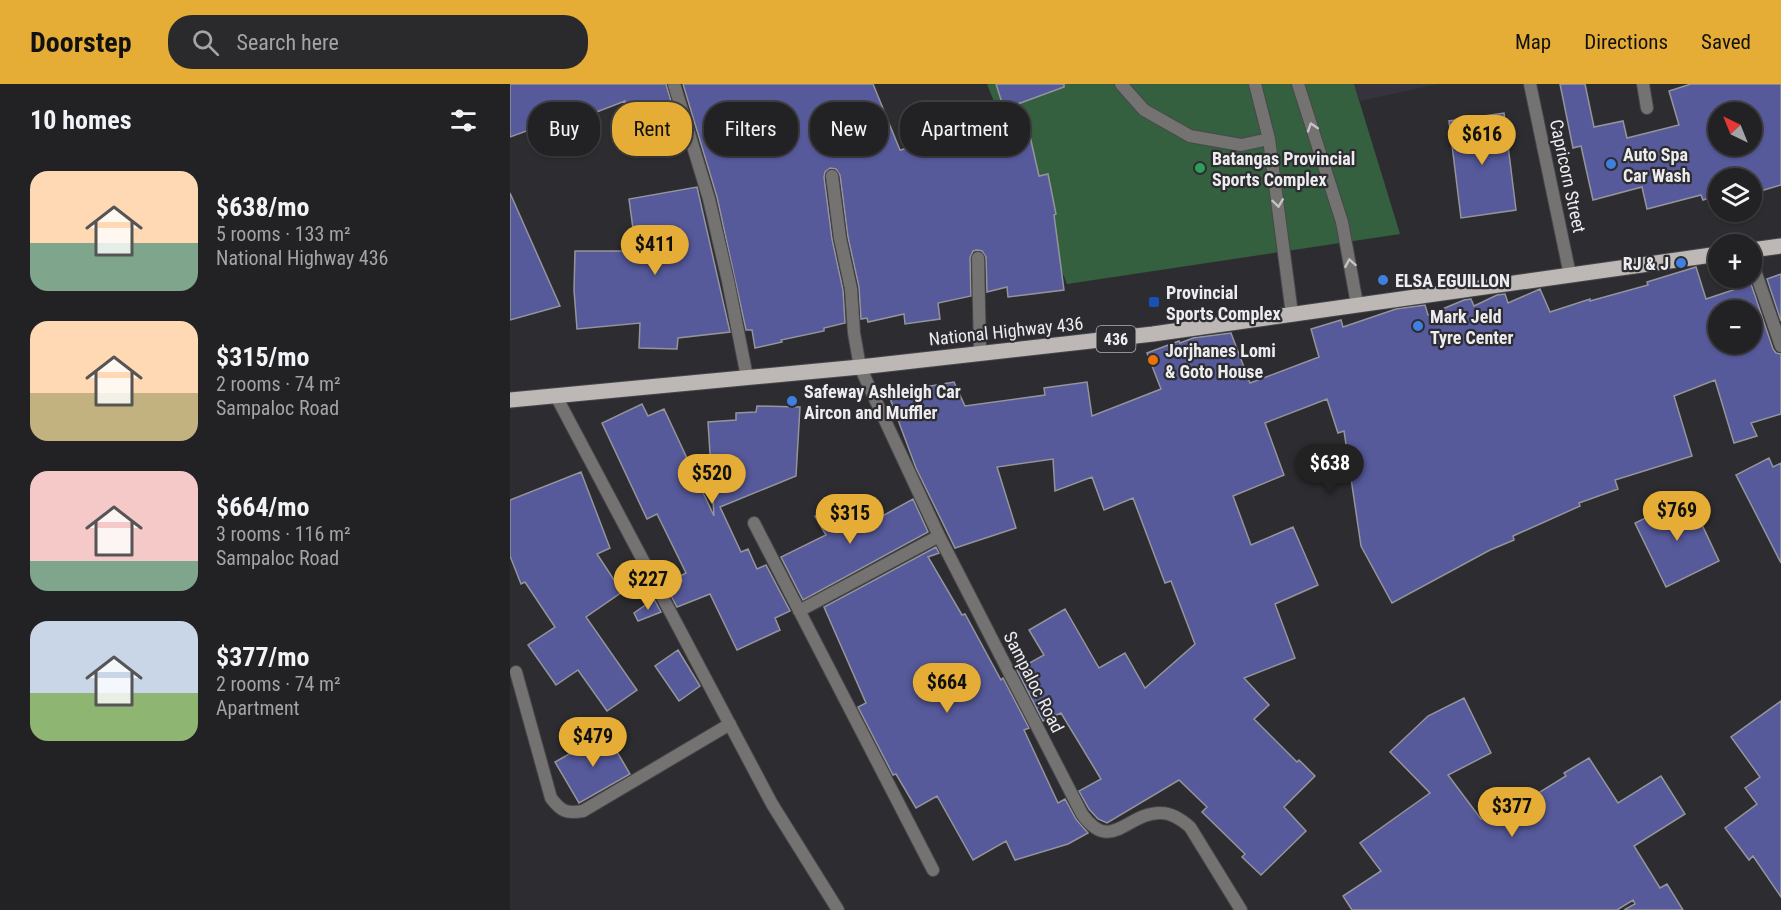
<!DOCTYPE html>
<html lang="en">
<head>
<meta charset="utf-8">
<style>
  :root { --surface:#222225; --page:#2a2a2d; --text:#f1f3f6; --muted:#a2a4a7; --line:#3f3f42; --accent:#e5ad35 }
  body { margin:0; font-family:"Roboto Condensed",sans-serif; background:var(--page); color:var(--text); height:100vh; display:flex; flex-direction:column; font-size:22px; white-space:nowrap }
  * { box-sizing:border-box; margin:0 }
  p { font-size:20px; color:var(--muted) }
  .icon { flex:none; width:33px; height:33px; fill:none; stroke:currentColor; stroke-width:2; stroke-linecap:round; stroke-linejoin:round }
  .map { position:relative; flex:1; overflow:hidden }
  .details { display:flex; flex-direction:column; background:var(--surface); width:510px }
  .details>* { flex:none }
  .top-card { position:absolute; left:18px; top:18px; width:570px; height:54px; display:flex; gap:12px }
  .needle { width:39px; rotate:317deg }
  .fabs { position:absolute; left:1198px; top:18px; display:grid; gap:12px }
  .fabs a { display:grid; place-items:center; width:54px; height:54px; border-radius:50%; background:var(--surface); box-shadow:0 2px 4px #0004,0 0 0 2px var(--line); font-size:30px }
  .price { position:absolute; translate:-50% -51px; padding:0 14px; border-radius:21px; background:var(--accent); color:#111; font-size:20px; line-height:39px; filter:drop-shadow(0 2px 3px #0008) }
  .price::after { content:''; position:absolute; left:50%; top:36px; width:18px; height:14px; margin-left:-9px; background:inherit; clip-path:polygon(0 0,100% 0,50% 100%) }
  .price.active { background:#222; color:#fff }
  ul { padding:0; list-style:none }
  li { display:flex; align-items:center; gap:18px; height:150px; padding:0 30px }
  li span { display:grid; place-items:center; flex:none; width:168px; height:120px; border-radius:18px; color:#555 }
  li>.icon { margin-inline-start:auto }
  span .icon { width:72px; height:72px; fill:#fffc; stroke-width:1 }
  li b { font-size:26px }
  h2 { display:flex; justify-content:space-between; align-items:center; height:72px; padding:0 30px; font-size:26px }
  .tag { padding:0 21px; border-radius:24px; background:var(--surface); box-shadow:0 2px 4px #0004,0 0 0 2px var(--line); font-size:21px; line-height:54px }
  .tag.active { background:var(--accent); color:#111 }
  header { display:flex; align-items:center; gap:36px; box-sizing:border-box; height:84px; padding:0 30px; background:var(--accent); color:#111 }
  header strong { font-size:28px }
  nav { display:flex; gap:33px; margin-inline-start:auto; font-size:21px }
  .search { width:420px; height:54px; background:var(--page); display:flex; align-items:center; gap:15px; box-sizing:border-box; padding:0 21px; border-radius:24px; color:var(--muted); font-size:22px }
  main { display:flex; flex:1; min-height:0 }
  .map>svg:first-child { display:block }
</style>
</head>
<body>
<header>
<strong>Doorstep</strong>
<div class="search"><svg class="icon" aria-label="search" viewBox="0 0 24 24"><circle cx="10" cy="10" r="6"/><path d="M15 15l6 6"/></svg>Search here</div>
<nav><a>Map</a><a>Directions</a><a>Saved</a></nav>
</header>
<main>
<section class="details">
<h2>10 homes<svg class="icon" aria-label="filters" viewBox="0 0 24 24"><path d="M4 7h16M4 17h16"/><circle cx="9" cy="7" r="2"/><circle cx="15" cy="17" r="2"/></svg></h2>
<ul>
<li><span style="background:linear-gradient(#ffd9b3 60%,#7fa58c 0)"><svg class="icon" aria-label="home" viewBox="0 0 24 24"><path d="M3 11l9-7 9 7M6 9v11h12V9"/></svg></span><div><b>$638/mo</b><p>5 rooms · 133 m²</p><p>National Highway 436</p></div></li>
<li><span style="background:linear-gradient(#ffd9b3 60%,#c2b280 0)"><svg class="icon" aria-label="home" viewBox="0 0 24 24"><path d="M3 11l9-7 9 7M6 9v11h12V9"/></svg></span><div><b>$315/mo</b><p>2 rooms · 74 m²</p><p>Sampaloc Road</p></div></li>
<li><span style="background:linear-gradient(#f6c9c9 75%,#7fa58c 0)"><svg class="icon" aria-label="home" viewBox="0 0 24 24"><path d="M3 11l9-7 9 7M6 9v11h12V9"/></svg></span><div><b>$664/mo</b><p>3 rooms · 116 m²</p><p>Sampaloc Road</p></div></li>
<li><span style="background:linear-gradient(#c9d6e8 60%,#8fb573 0)"><svg class="icon" aria-label="home" viewBox="0 0 24 24"><path d="M3 11l9-7 9 7M6 9v11h12V9"/></svg></span><div><b>$377/mo</b><p>2 rooms · 74 m²</p><p>Apartment</p></div></li>
</ul>
</section>
<div class="map">
<svg width="1271" height="826" viewBox="0 0 1271 826">
  <rect width="100%" height="100%" fill="#2d2d31"/>
  <path fill="#34333e" d="M844,0H928L850,17Z"/>
  <path fill="#35603f" d="M477,0H844L890,150L557,200Z"/>
  <path fill="#56599a" stroke="#94959b" stroke-width="1.5" fill-rule="evenodd" d="M0,0H156L161,17L120,32L115,17L84,29L82,23L0,53Z
    M173,0H363L390,66L411,61L414,72L493,52L491,45L517,39L529,92L538,90L546,130L544,131L554,206L498,213L497,203L477,208L476,173L472,167L467,166L463,167L460,174L461,212L428,219L430,235L395,240L394,230L358,238L357,234L351,235L349,203L338,153L330,91L326,85L320,84L315,88L314,93L322,155L333,206L335,239L314,244V247L271,256L272,258L245,264L242,246H236L207,113Z
    M486,0H554V3L494,25Z
    M1050,0H1075L1084,43L1113,37L1117,54L1169,41L1159,7L1181,0H1271V101L1247,108L1245,100L1242,101V94H1209V111L1193,116L1191,111L1137,125L1132,103L1083,116L1071,62L1063,64ZM1209,28H1242V62H1209Z
    M994,29L1006,126L951,134L939,37Z
    M187,103L220,248L168,254L167,265L129,264L130,239L67,245L64,206L65,167H126L119,115Z
    M0,109L50,222L0,236Z
    M1186,183L1196,215L1241,200L1263,265L1266,269L1271,270V330L1241,339L1247,352L1224,359L1205,296L1164,312L1182,372L1105,396L1108,405L1069,419L1070,422L1003,452L1004,456L980,466L882,519L851,462L834,347L828,349L817,315L755,339L774,391L723,412L741,461L783,443L808,501L765,520L785,574L734,594L759,621L744,635L787,678L789,676L805,692L774,723L796,747L751,791L732,773L735,770L692,728L697,723L669,696L597,739L588,735L579,725L569,707L591,695L551,629L533,637L507,586L534,571L519,546L555,525L589,584L615,569L635,604L685,560L661,497L655,499L623,414L594,426L582,393L545,407L543,375L487,383L506,444L445,464L406,384L378,309L444,298L455,322L535,311L534,304L577,298L582,332L651,305L637,269L669,257L670,259L683,254L721,249L740,299L809,273L801,245L831,236L833,243L886,225L915,221L918,231L954,216L961,215L964,222L987,211L995,210L998,219L1030,205L1040,228L1080,215V217L1138,201L1137,198ZM1209,226H1242V260H1209Z
    M1271,190V237L1257,195Z
    M132,320L138,332L154,325L204,432L198,338L226,336V329L246,328L247,322L290,323L286,392L210,423L231,468L238,465L247,485L256,481L280,527L265,534L270,546L227,566L200,510L167,523L158,506L172,497L170,492L176,489L147,430L137,435L92,339Z
    M1259,374L1263,383L1271,379V479L1226,391Z
    M71,388L100,464L87,470L112,508L76,533L127,606L97,627L68,586L46,601L18,561L45,543L15,498L11,500L0,472V416Z
    M1179,413L1209,477L1156,503L1125,439Z
    M403,415L418,448L293,516L271,473L316,451L305,432L342,417L358,440Z
    M426,463L429,469L418,473L452,531L455,530L491,596L493,594L519,644L514,646L548,719L555,715L566,735L578,749L558,760L505,776L496,757L463,776L427,712L406,724L386,690L383,691L348,623L356,619L314,523Z
    M144,515L151,528L128,537L124,529Z
    M168,566L190,602L169,617L145,582Z
    M954,614L981,669L938,691L971,735L996,720L1001,726L1056,692L1054,689L1079,674L1108,719L1151,692L1175,730L1124,762L1150,804L1157,800L1173,826H1114L1125,820L1123,816L1107,826H842L833,812L871,787L850,759L920,709L880,668L918,632Z
    M1271,617V813L1243,772L1239,776L1215,744L1247,720L1235,704L1250,693L1221,653Z
    M96,649L120,690L69,719L45,678Z"/>
  <g fill="none" stroke-linecap="round" stroke-linejoin="round">
    <defs>
      <path id="service" d="M611,0L634,26L680,52L731,61L759,55
        M745,0L759,55L782,230
        M788,0L832,138L847,220
        M1133,0L1137,24
        M468,174L470,269
        M6,588L41,714C51,727 56,730 73,727L220,640"/>
      <path id="minor" d="M164,0L199,115L218,197L237,293
        M322,92L330,154L341,205L344,249L350,283L429,452L572,730C601,771 617,728 651,729C662,729 672,736 680,743L731,826
        M1242,178L1271,262
        M46,312L262,720L328,826
        M244,439L423,786
        M289,527L429,452"/>
      <path id="tertiary" d="M1020,0L1060,191"/>
      <path id="primary" d="M1242,166L1271,162
        M0,316L350,283L643,250L1209,170"/>
    </defs>
    <use href="#service" stroke="#48484c" stroke-width="14"/>
    <use href="#minor" stroke="#48484c" stroke-width="14"/>
    <use href="#tertiary" stroke="#48484c" stroke-width="14"/>
    <use href="#primary" stroke="#48484c" stroke-width="17"/>
    <use href="#service" stroke="#757371" stroke-width="12"/>
    <use href="#minor" stroke="#757371" stroke-width="12"/>
    <use href="#tertiary" stroke="#757371" stroke-width="12"/>
    <use href="#primary" stroke="#bdb8b5" stroke-width="15"/>
  </g>
  <defs><path id="oneway-chevron" d="M-2-3.5L2.5 0L-2 3.5" fill="none" stroke-width="1.6" stroke-linecap="round" stroke-linejoin="round" transform="scale(1.5)"/></defs>
  <g stroke="#c3c2c4">
    <use href="#oneway-chevron" transform="translate(802 43) rotate(-108)"/>
    <use href="#oneway-chevron" transform="translate(768 119) rotate(82)"/>
    <use href="#oneway-chevron" transform="translate(840 179) rotate(-100)"/>
  </g>
  <g fill="#3f7fe0" stroke="#2d2d31" stroke-width="2">
    <circle cx="1101" cy="80" r="6"/>
    <circle cx="1171" cy="179" r="6"/>
    <circle cx="873" cy="196" r="6"/>
    <circle cx="908" cy="242" r="6"/>
    <circle cx="282" cy="317" r="6"/>
  </g>
  <circle fill="#2e9e5b" stroke="#2d2d31" stroke-width="2" cx="690" cy="84" r="6"/>
  <rect fill="#1a4fb4" stroke="#2d2d31" stroke-width="2" x="638" y="212" width="12" height="12" rx="3"/>
  <circle fill="#e8710a" stroke="#2d2d31" stroke-width="2" cx="643" cy="276" r="6"/>
  <g text-anchor="middle" dominant-baseline="central" stroke-width="4.5" stroke-linejoin="round" paint-order="stroke">
    <rect fill="#2d2d31" stroke="#b3b3b7" stroke-width="1.5" x="586.5" y="242" width="39" height="26" rx="4.5"/>
    <g font-size="16" font-weight="bold" fill="#ededf0">
      <text x="606" y="255">436</text>
    </g>
    <g font-size="18" font-weight="bold" fill="#ededf0" stroke="#2d2d31" text-anchor="start">
      <text x="1113" y="70">Auto Spa<tspan x="1113" dy="21">Car Wash</tspan></text>
      <text x="702" y="74">Batangas Provincial<tspan x="702" dy="21">Sports Complex</tspan></text>
      <text x="1159" y="179" text-anchor="end">RJ &amp; J</text>
      <text x="885" y="196">ELSA EGUILLON</text>
      <text x="656" y="208">Provincial<tspan x="656" dy="21">Sports Complex</tspan></text>
      <text x="920" y="232">Mark Jeld<tspan x="920" dy="21">Tyre Center</tspan></text>
      <text x="655" y="266">Jorjhanes Lomi<tspan x="655" dy="21">&amp; Goto House</tspan></text>
      <text x="294" y="307">Safeway Ashleigh Car<tspan x="294" dy="21">Aircon and Muffler</tspan></text>
    </g>
    <g font-size="18" fill="#ededf0" stroke="#2d2d31">
      <text transform="translate(1058 92) rotate(78)">Capricorn Street</text>
      <text transform="translate(496 247) rotate(-6)">National Highway 436</text>
      <text transform="translate(524 598) rotate(63)">Sampaloc Road</text>
    </g>
  </g>
</svg>
<div class="fabs">
<a><svg class="needle" viewBox="-14 -14 28 28"><path d="M0-13l5 13h-10z" fill="#e53935"/><path d="M0 13l5-13h-10z" fill="#a2a4a7"/></svg></a>
<a><svg class="icon" aria-label="layers" viewBox="0 0 24 24"><path d="M12 4l9 5-9 5-9-5zM3 14l9 5 9-5"/></svg></a>
<a>+</a>
<a>−</a>
</div>
<b class="price" style="left:972px;top:82px">$616</b>
<b class="price" style="left:145px;top:192px">$411</b>
<b class="price active" style="left:820px;top:411px">$638</b>
<b class="price" style="left:202px;top:421px">$520</b>
<b class="price" style="left:1167px;top:458px">$769</b>
<b class="price" style="left:340px;top:461px">$315</b>
<b class="price" style="left:138px;top:527px">$227</b>
<b class="price" style="left:437px;top:630px">$664</b>
<b class="price" style="left:83px;top:684px">$479</b>
<b class="price" style="left:1002px;top:754px">$377</b>
<div class="top-card">
<a class="tag">Buy</a>
<a class="tag active">Rent</a>
<a class="tag">Filters</a>
<a class="tag">New</a>
<a class="tag">Apartment</a>
</div>
</div>
</main>
</body>
</html>
